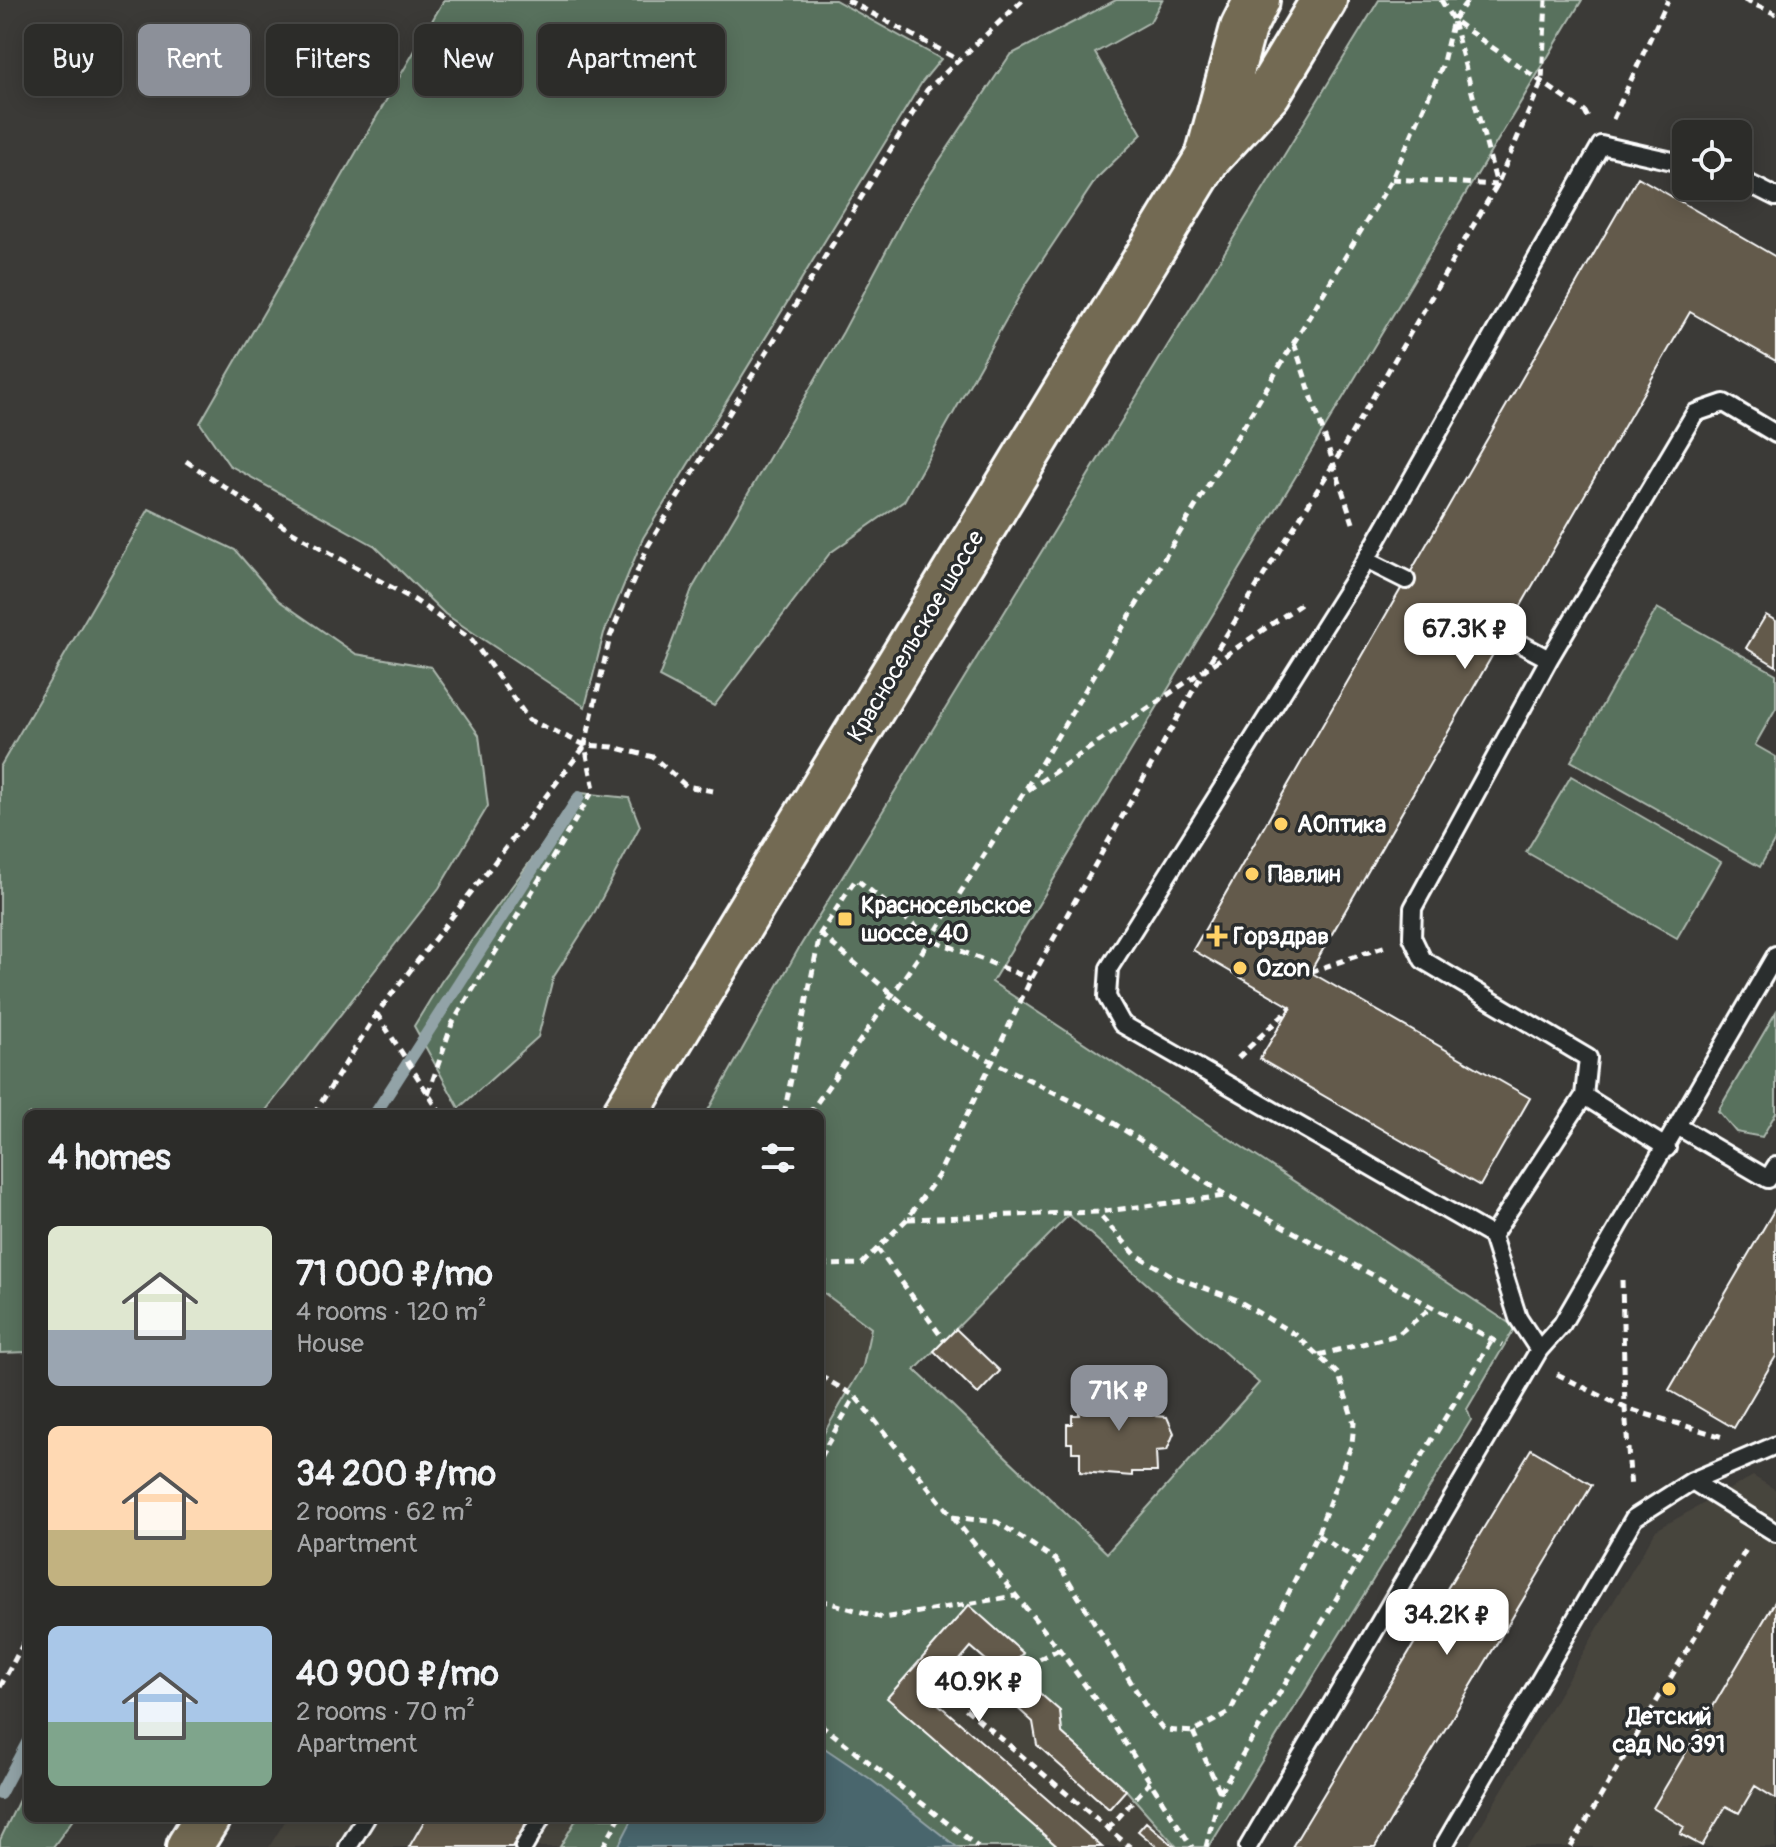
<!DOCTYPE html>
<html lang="en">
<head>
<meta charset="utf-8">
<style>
  :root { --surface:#2c2c29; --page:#383835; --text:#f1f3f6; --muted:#a6a7a8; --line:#484846; --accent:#8c9099 }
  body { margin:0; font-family:Pangolin,sans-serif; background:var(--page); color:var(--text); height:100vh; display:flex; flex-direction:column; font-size:30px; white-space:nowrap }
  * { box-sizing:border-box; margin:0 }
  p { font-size:26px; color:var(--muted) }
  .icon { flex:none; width:44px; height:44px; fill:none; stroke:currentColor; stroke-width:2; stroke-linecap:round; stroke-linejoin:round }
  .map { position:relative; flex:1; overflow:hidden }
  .panel { position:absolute; left:24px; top:1110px; width:800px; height:712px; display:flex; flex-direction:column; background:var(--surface); border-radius:12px; box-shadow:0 4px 20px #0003,0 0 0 2px var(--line) }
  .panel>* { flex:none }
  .hud { position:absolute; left:24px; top:24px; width:800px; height:72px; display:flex; gap:16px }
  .fabs { position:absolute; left:1672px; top:120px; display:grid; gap:16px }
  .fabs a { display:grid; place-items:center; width:80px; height:80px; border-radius:12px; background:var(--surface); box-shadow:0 4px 20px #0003,0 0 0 2px var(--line); font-size:40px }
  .price { position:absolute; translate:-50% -68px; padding:0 18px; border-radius:16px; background:#fff; color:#222; font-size:26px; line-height:52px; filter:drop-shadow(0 2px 4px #0008) }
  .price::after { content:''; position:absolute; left:50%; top:48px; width:24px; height:18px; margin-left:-12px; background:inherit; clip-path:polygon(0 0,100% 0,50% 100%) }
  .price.active { background:var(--accent); color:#fff }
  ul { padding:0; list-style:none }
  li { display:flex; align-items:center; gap:24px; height:200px; padding:0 24px }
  li span { display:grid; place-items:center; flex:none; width:224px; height:160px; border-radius:12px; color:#555 }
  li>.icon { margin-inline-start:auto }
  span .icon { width:96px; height:96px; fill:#fffc; stroke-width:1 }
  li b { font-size:34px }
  h2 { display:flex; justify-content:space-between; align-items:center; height:96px; padding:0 24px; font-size:34px }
  .tag { padding:0 28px; border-radius:12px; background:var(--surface); box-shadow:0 4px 20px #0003,0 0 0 2px var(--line); font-size:28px; line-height:72px }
  .tag.active { background:var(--accent); color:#fff }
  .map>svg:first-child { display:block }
</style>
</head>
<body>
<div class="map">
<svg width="1776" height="1847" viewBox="0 0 1776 1847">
  <rect width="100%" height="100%" fill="#3b3a37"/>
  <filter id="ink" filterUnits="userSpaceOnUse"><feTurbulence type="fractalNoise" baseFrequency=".0125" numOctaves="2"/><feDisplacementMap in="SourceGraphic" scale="16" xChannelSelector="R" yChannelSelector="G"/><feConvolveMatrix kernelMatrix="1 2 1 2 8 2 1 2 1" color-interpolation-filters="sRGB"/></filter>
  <g filter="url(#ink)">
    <path fill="#47443d" d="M820,1290L880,1335L820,1440Z
      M1753,1476L1776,1490V1847H1468L1656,1530Z
      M969,1605L1023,1653L1020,1676L1060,1711L1177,1847H1058L887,1698Z
      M287,1818H577L560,1847H269Z"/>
    <path fill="#59715d" stroke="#acb8ae" stroke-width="2" fill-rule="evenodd" d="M444,0H835L941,59L922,82L643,538L604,633L585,707L445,614L375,546L229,465L200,423Z
      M1116,0H1162L1150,22L1095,53L1142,134L1097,178L1025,286L904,501L830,553L714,706L659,677L692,589L843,332L913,200L1010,55Z
      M1379,0H1582L992,982L1515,1327L1467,1409L1471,1420L1209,1847H1177L1126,1790L1062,1733L1060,1711L1020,1676L1023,1653L969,1606L888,1698L1058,1847H560L577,1818H820V1440L863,1366L871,1328L820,1290V1114H706L799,948ZM1069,1215L1259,1383L1107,1553L915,1370Z
      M149,509L235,550L278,600L356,654L431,667L479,735L488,806L439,888L263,1114H28V1352L0,1353V767Z
      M1657,608L1776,674V708L1755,745L1776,757V838L1760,867L1571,761Z
      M1571,776L1721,862L1677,938L1526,852Z
      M581,793L629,798L640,826L593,915L553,978L538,1037L459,1108L414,1026L441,982Z
      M1776,1012V1113L1762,1137L1736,1132L1718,1111Z
      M28,1781V1818H74L53,1847H0V1840Z"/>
    <path fill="#49666d" stroke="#92a3a7" stroke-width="2" d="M820,1745L869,1778L957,1847H618L633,1818H820Z"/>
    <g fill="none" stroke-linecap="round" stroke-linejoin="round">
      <path stroke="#92a3a7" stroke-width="12" d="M375,1114L579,797
        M0,1794L28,1741"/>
    </g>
    <path fill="#635a4b" stroke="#fff" stroke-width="2" d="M1638,177L1776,257V361L1690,312L1310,972L1530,1098L1480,1186L1260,1059L1291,1007L1193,950Z
      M1766,615L1776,621V666L1746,648Z
      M1776,1207V1356L1734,1428L1669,1390Z
      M956,1329L1000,1371L978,1394L934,1351Z
      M1104,1390L1156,1394V1416L1167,1417L1174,1433L1167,1450L1156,1451L1157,1472H1132V1476L1080,1472V1452H1072V1443H1067V1424H1072V1415H1079V1394H1104Z
      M1531,1449L1592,1485L1399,1806L1375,1847H1292Z
      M1776,1600V1799L1755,1786L1739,1813L1726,1806L1702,1846L1680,1834L1684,1827L1653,1808Z
      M969,1605L1023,1653L1003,1675L971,1647L929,1696L1102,1847H1058L887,1698Z
      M1020,1676L1060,1711L1062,1733L1126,1790L1109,1809L1037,1745L1033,1722L1003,1695Z
      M426,1818H529L512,1847H409Z
      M1146,1822L1175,1847H1157L1138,1831Z"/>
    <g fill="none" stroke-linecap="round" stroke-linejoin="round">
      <defs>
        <path id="lane" d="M1686,164L1601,145L1366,560L1109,968L1107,997L1122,1024L1492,1236L1584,1096L1588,1058L1423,960L1412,937L1413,908L1549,659L1695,413L1724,403L1776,434
          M1738,178L1776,197
          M1366,560L1406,580
          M1504,635L1549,659
          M1584,1096L1667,1148
          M1679,1127L1768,1179L1776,1166
          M1492,1236L1518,1318L1539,1350
          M1692,1481L1776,1533
          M348,1847L366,1818
          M524,1847L541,1818
          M1248,1847L1539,1350L1562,1324L1776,955
          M1443,1847L1634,1518L1692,1481L1776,1445"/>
        <path id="highway" d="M1209,153L1243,28L1257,0
          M625,1114L1207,159L1268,93L1324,0
          M189,1847L207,1818"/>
      </defs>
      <use href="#lane" stroke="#fff" stroke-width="22"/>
      <use href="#highway" stroke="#fff" stroke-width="50"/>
      <path stroke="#fff" stroke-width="5" stroke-dasharray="8 6" stroke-linecap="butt" d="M847,0L959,60
        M1441,0L1453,20L1585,112L1590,122
        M1744,0L1776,14
        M1613,119L1668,0
        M1392,179L1497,185L1453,21
        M1294,343L1353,523
        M186,461L289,530L416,601L472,640L529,720L585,745L613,747L653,757L686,786L713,791
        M1028,790L1304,602
        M820,934L943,1037L1104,1117L1227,1196L1502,1345
        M1310,972L1389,945
        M377,1014L441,1114
        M1238,1058L1291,1007
        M428,1094L452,1024L594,789L585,745L610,637L648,546L927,90L1023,0
        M314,1114L377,1013L585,746
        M784,1114L820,934L856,879L931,939L1031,979
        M809,1114L931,939L1024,792L1392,179L1442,66L1453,20L1468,0
        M908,1219L1097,1212L1225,1196
        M877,1248L944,1340
        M820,1265L862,1264L907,1219L938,1176L1031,979L1205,669L1333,465L1497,185L1542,81L1546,0
        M1622,1280L1625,1408L1631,1489
        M1319,1355L1397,1335L1432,1307
        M1557,1374L1625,1408L1723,1437
        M820,1376L855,1396L1059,1649L1113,1724L1192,1847
        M820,1457L855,1396
        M952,1517L997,1522L1056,1560L1148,1710L1164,1730L1193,1732L1230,1712L1317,1535L1352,1443L1354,1423L1339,1375L1296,1335L1235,1299L1174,1277L1135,1254L1097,1212
        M1317,1535L1359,1561
        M820,1600L883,1618L1015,1596
        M1059,1649L1028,1665L965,1708L1130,1847
        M0,1687L28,1635
        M820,1724L978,1847
        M1193,1732L1220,1792
        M1108,1829L1150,1782
        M603,1847L619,1818
        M1206,1847L1220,1792L1492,1340
        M1571,1847L1747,1548"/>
      <use href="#lane" stroke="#2a2d2e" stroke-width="16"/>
      <use href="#highway" stroke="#736b52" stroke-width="44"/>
    </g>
  </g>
  <g fill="#ffd166" stroke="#2a2d2e" stroke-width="3">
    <circle cx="1281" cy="824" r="8"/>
    <circle cx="1252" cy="874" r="8"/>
    <rect x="837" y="911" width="16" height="16" rx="4"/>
    <path d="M1213 924h8v8h8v8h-8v8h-8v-8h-8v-8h8z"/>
    <circle cx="1240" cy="968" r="8"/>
    <circle cx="1669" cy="1689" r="8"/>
  </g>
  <g text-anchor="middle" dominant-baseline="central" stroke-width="7" stroke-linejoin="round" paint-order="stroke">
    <g font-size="24" fill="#fff" stroke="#2a2d2e">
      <text transform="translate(916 636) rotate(-59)">Красносельское шоссе</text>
    </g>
    <g font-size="24" font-weight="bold" fill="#fff" stroke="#2a2d2e" text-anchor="start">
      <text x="1297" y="824">АОптика</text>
      <text x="1268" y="874">Павлин</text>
      <text x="861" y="905">Красносельское<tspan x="861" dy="28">шоссе, 40</tspan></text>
      <text x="1233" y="936">Горздрав</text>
      <text x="1256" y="968">Ozon</text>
      <text x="1669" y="1716" text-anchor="middle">Детский<tspan x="1669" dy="28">сад № 391</tspan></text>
    </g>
  </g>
</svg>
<div class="fabs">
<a><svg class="icon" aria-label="locate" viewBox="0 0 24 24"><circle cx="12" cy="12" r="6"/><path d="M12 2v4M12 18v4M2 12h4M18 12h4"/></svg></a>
</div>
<b class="price" style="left:1465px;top:671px">67.3K ₽</b>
<b class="price active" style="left:1119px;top:1433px">71K ₽</b>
<b class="price" style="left:1447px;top:1657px">34.2K ₽</b>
<b class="price" style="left:979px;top:1724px">40.9K ₽</b>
<div class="hud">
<a class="tag">Buy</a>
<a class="tag active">Rent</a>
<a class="tag">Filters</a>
<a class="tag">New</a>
<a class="tag">Apartment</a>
</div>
<section class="panel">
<h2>4 homes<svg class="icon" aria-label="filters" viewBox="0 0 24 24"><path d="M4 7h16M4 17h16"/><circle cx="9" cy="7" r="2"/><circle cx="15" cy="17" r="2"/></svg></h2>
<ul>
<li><span style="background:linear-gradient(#dfe7d0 65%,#9aa5b1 0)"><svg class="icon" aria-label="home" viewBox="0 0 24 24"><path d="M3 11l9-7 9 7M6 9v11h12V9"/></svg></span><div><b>71 000 ₽/mo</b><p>4 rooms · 120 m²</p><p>House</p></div></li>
<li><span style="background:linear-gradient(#ffd9b3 65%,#c2b280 0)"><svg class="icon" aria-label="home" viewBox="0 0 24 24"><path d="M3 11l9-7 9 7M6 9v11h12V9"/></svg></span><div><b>34 200 ₽/mo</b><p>2 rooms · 62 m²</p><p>Apartment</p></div></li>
<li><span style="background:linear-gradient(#a9c7e8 60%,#7fa58c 0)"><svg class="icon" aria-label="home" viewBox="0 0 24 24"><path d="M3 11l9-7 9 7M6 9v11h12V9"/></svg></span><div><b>40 900 ₽/mo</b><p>2 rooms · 70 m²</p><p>Apartment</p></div></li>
</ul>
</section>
</div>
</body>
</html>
